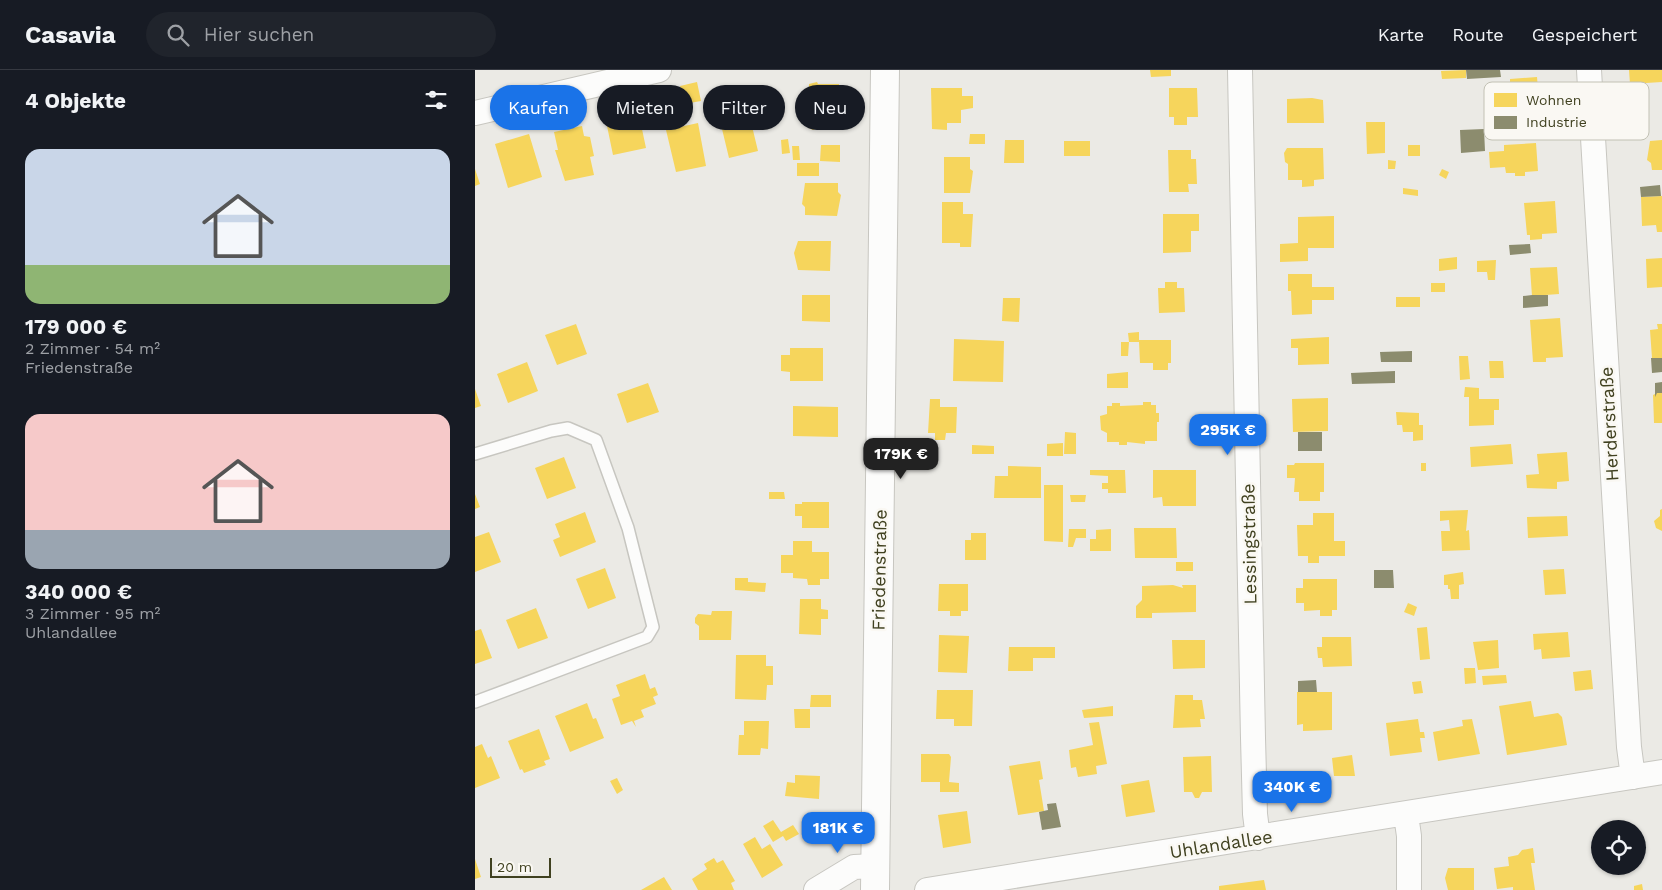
<!DOCTYPE html>
<html lang="de">
<head>
<meta charset="utf-8">
<style>
  :root { --surface:#171b24; --page:#20242c; --text:#f1f3f6; --muted:#9ea1a6; --line:#363941; --accent:#1a73e8 }
  body { margin:0; font-family:"Work Sans",sans-serif; background:var(--page); color:var(--text); height:100vh; display:flex; flex-direction:column; font-size:19px; white-space:nowrap }
  * { box-sizing:border-box; margin:0 }
  p { font-size:16px; color:var(--muted) }
  .icon { flex:none; width:28px; height:28px; fill:none; stroke:currentColor; stroke-width:2; stroke-linecap:round; stroke-linejoin:round }
  .map { position:relative; flex:1; overflow:hidden }
  .panel { display:flex; flex-direction:column; background:var(--surface); width:475px }
  .panel>* { flex:none }
  .hud { position:absolute; left:15px; top:15px; width:475px; height:45px; display:flex; gap:10px }
  .fabs { position:absolute; left:1116px; top:750px; display:grid; gap:10px }
  .fabs a { display:grid; place-items:center; width:55px; height:55px; border-radius:50%; background:var(--surface); box-shadow:0 1px 4px #0004; font-size:25px }
  .scale { position:absolute; left:15px; bottom:12px; width:61px; box-sizing:border-box; padding-left:5px; border:2px solid #404120; border-top:0; font-size:14px; line-height:18px; white-space:nowrap; color:#404120; -webkit-text-stroke:4px #faf8f3; paint-order:stroke }
  .price { position:absolute; translate:-50% -42px; padding:0 11px; border-radius:10px; background:var(--accent); color:#fff; font-size:16px; line-height:32px; filter:drop-shadow(0 1px 2px #0008) }
  .price::after { content:''; position:absolute; left:50%; top:30px; width:15px; height:11px; margin-left:-8px; background:inherit; clip-path:polygon(0 0,100% 0,50% 100%) }
  .price.current { background:#222; color:#fff }
  ul { padding:0; list-style:none }
  li { display:grid; align-content:center; gap:10px; height:265px; padding:0 25px }
  li span { display:grid; place-items:center; height:155px; border-radius:15px; color:#555 }
  li>.icon { margin-inline-start:auto }
  span .icon { width:90px; height:90px; fill:#fffc; stroke-width:1 }
  li b { font-size:21px }
  h2 { display:flex; justify-content:space-between; align-items:center; height:60px; padding:0 25px; font-size:21px }
  .chip { padding:0 18px; border-radius:22px; background:var(--surface); box-shadow:0 1px 4px #0004; font-size:18px; line-height:45px }
  .chip.current { background:var(--accent); color:#fff }
  header { display:flex; align-items:center; gap:30px; box-sizing:border-box; height:70px; padding:0 25px; background:var(--surface); border-bottom:1px solid var(--line) }
  header strong { font-size:24px }
  nav { display:flex; gap:28px; margin-inline-start:auto; font-size:18px }
  .search { width:350px; height:45px; background:var(--page); display:flex; align-items:center; gap:12px; box-sizing:border-box; padding:0 18px; border-radius:28px; color:var(--muted); font-size:19px }
  main { display:flex; flex:1; min-height:0 }
  .map>svg:first-child { display:block }
</style>
</head>
<body>
<header>
<strong>Casavia</strong>
<div class="search"><svg class="icon" aria-label="search" viewBox="0 0 24 24"><circle cx="10" cy="10" r="6"/><path d="M15 15l6 6"/></svg>Hier suchen</div>
<nav><a>Karte</a><a>Route</a><a>Gespeichert</a></nav>
</header>
<main>
<section class="panel">
<h2>4 Objekte<svg class="icon" aria-label="filters" viewBox="0 0 24 24"><path d="M4 7h16M4 17h16"/><circle cx="9" cy="7" r="2"/><circle cx="15" cy="17" r="2"/></svg></h2>
<ul>
<li><span style="background:linear-gradient(#c9d6e8 75%,#8fb573 0)"><svg class="icon" aria-label="home" viewBox="0 0 24 24"><path d="M3 11l9-7 9 7M6 9v11h12V9"/></svg></span><div><b>179 000 €</b><p>2 Zimmer · 54 m²</p><p>Friedenstraße</p></div></li>
<li><span style="background:linear-gradient(#f6c9c9 75%,#9aa5b1 0)"><svg class="icon" aria-label="home" viewBox="0 0 24 24"><path d="M3 11l9-7 9 7M6 9v11h12V9"/></svg></span><div><b>340 000 €</b><p>3 Zimmer · 95 m²</p><p>Uhlandallee</p></div></li>
</ul>
</section>
<div class="map">
<svg width="1187" height="820" viewBox="0 0 1187 820">
  <rect width="100%" height="100%" fill="#ebeae5"/>
  <path fill="#f6d55c" d="M675,0H696V6L676,7Z
    M991,0V8L967,9L966,1Z
    M1154,0H1187V12L1155,14Z
    M1062,7L1065,43L1021,45L1020,12H1035V9Z
    M222,12L226,31L209,34L205,16Z
    M342,12L343,14H364V24L360,26V30L364,32V41L361,42L360,47L363,48V58H342L338,60L334,58V47L327,45V27L334,25V14Z
    M456,18H487V26H498V38L486,40V53H472V60L457,59Z
    M694,18H722L723,47H712V55H699V47H694Z
    M837,28L848,30L849,53H812V29Z
    M137,44L138,50L164,45L171,78L138,85L131,51H133L132,45Z
    M276,52L283,81L254,88L247,59Z
    M891,52H910V83L892,84Z
    M223,53L231,96L201,102L191,60Z
    M107,56L109,66L115,67L119,86L115,87L119,105L90,111L80,80H83L79,62Z
    M54,64L67,107L33,118L20,74Z
    M495,64H510V74H494Z
    M313,69L315,83L307,84L306,70Z
    M530,70H549V93H529Z
    M1187,70V100H1177L1176,93L1172,90L1175,71Z
    M589,71H615V86H589Z
    M1061,73L1063,101L1050,102V106H1040V103H1031L1030,97L1015,98L1014,82L1029,81V75Z
    M346,75H365V92L345,91Z
    M933,75H945V86H933Z
    M317,76H324L325,90H318Z
    M812,78H848L849,109L839,110V116L827,117V110H813V94L810,92L809,83Z
    M693,80H716V89H721L722,114H713L714,122H694Z
    M469,87H495V99L498,101L495,123H469Z
    M913,90L921,91L920,99H913Z
    M322,93H344V106H322Z
    M0,99L5,114L0,116Z
    M967,99L974,102L971,109L964,105Z
    M330,113H363V122L366,125L362,146L330,145V137L327,134Z
    M928,118L943,120V126L928,124Z
    M1187,126V162H1182L1181,155L1167,156L1166,127Z
    M1080,131L1082,163L1067,164V169L1055,170V165H1052L1049,133Z
    M467,132H488V144H498L496,177H485V173H467Z
    M688,144H724V161H716V182L688,183Z
    M859,146V178H833V191L805,192V174L823,173V147Z
    M323,171H356L355,201L323,200L319,183Z
    M982,187V199L964,201V189Z
    M1187,188V217L1172,218L1171,189Z
    M1021,190L1020,210H1013L1012,202H1002V191Z
    M1082,197L1084,224L1057,226L1055,198Z
    M813,204H837V217H859V230H837V244L817,245L816,221H813Z
    M690,212H702V218H709L710,242L684,243L683,218H690Z
    M956,213H970V222H956Z
    M327,225H355V252L327,251Z
    M921,227H945V237H921Z
    M528,228H545L544,252L527,251Z
    M1085,248L1088,287L1071,288V292H1058L1055,250Z
    M101,254L112,284L82,295L70,265Z
    M1182,254H1187V288H1177L1175,260L1183,259Z
    M664,262V270H696V293H693V300H678V293H665L664,272H654L653,286H646V272H654L653,263Z
    M854,267V294L823,295V278H816V269Z
    M479,269L529,271L528,312L478,311Z
    M315,278H348V311H315V302L306,301V285H315Z
    M984,286H993L995,309L985,310Z
    M1014,291H1028L1029,308H1015Z
    M52,292L63,321L33,333L22,304Z
    M653,302V318H632V304Z
    M173,313L184,342L152,353L142,324Z
    M990,317L1004,318V329H1024V340H1019V355L994,356V327H989Z
    M0,319L6,336L0,338Z
    M1182,323H1187V353H1179L1178,325Z
    M853,328V361L818,362L817,329Z
    M455,329H465V337H482L481,363H471L470,370H460V363H453Z
    M668,332H676V335H681V343H684V352H682V371H670V374L652,372V375H644V372H632V363L626,360L625,346L632,344V336H637V333H645V336L668,335Z
    M318,336L363,337V367L318,366Z
    M921,342L944,343V355H948V370L938,371V362H928L927,355H922Z
    M590,362L601,363V384H589Z
    M588,373V386H572V374Z
    M1036,374L1038,394L996,397L995,377Z
    M497,375L519,376V384H497Z
    M1092,382L1094,411L1082,412V419L1052,418L1051,405L1064,404L1062,384Z
    M89,387L101,418L72,429L60,398Z
    M820,393H849V422H845V431H824V422H819L820,408H812V395H819Z
    M946,393H951V401H946Z
    M533,396L566,397V428H519L520,406H533Z
    M615,400H650L651,423H633V419H627V413H633V406L615,405Z
    M678,400H721V436H688L687,427L678,428Z
    M569,415H588V472L569,471Z
    M294,422H309L310,429H294Z
    M0,424L5,437L0,439Z
    M595,425H611L610,432H596Z
    M327,432H354V458H327V446H320V434H327Z
    M1187,439V461L1181,458L1179,451L1185,446V440Z
    M993,440L991,461L994,460L995,480L967,481L966,461H975L974,450L965,451V441Z
    M110,442L121,472L85,487L78,470L85,467L80,454Z
    M838,443H859V471H870V486H844V493H833V486H823L822,455H838Z
    M1092,446L1093,466L1053,468L1052,447Z
    M659,458H701L702,488H660Z
    M594,459H611V468H601L598,477H593Z
    M636,459V481H615V469H621V460Z
    M14,462L26,492L0,502V467Z
    M496,463H511V490H490V470H496Z
    M318,471H337V482H354V509H345V515H333L332,509L318,508V503H306V485H318Z
    M701,492H718V501H701Z
    M130,498L141,528L113,539L101,509Z
    M1089,499L1091,524L1070,525L1068,500Z
    M988,502L989,514L984,515V529H976L975,519H973V515H969V505Z
    M260,508H273V512L291,513L290,522L260,520Z
    M828,509H862V540H857V546H845V540L829,541V533H821V518H828Z
    M464,514H493V541H486V546H475V541H463Z
    M698,515L708,518L707,515H721V542L677,543V548H661V536L667,530V516Z
    M325,529H346V539L353,540V549H346V565L324,564Z
    M933,533L942,537L939,546L929,542Z
    M61,538L73,568L43,579L31,550Z
    M237,541H257L256,570H224V556L220,553V548L223,544L236,545Z
    M952,557L955,589L945,590L942,558Z
    M6,559L17,588L0,594V561Z
    M1093,562L1095,587L1067,589L1066,579L1059,580L1058,564Z
    M464,565L494,566L492,603L463,602Z
    M847,567H876L877,596L848,597L847,588H843L842,577H847Z
    M697,570H730V598L698,599Z
    M1023,570L1024,598L1003,600L998,572Z
    M534,577H580V588H558V601H533Z
    M261,585H291V596H298V615H292L291,630L260,629Z
    M989,598H1000L1001,613L990,614Z
    M1116,600L1118,619L1100,621L1098,602Z
    M170,604L175,619L180,617L183,625L178,627L181,634L166,640L169,647L159,651L161,657L157,651L146,655L137,629L145,626L141,615Z
    M1031,605L1032,613L1008,615L1007,606Z
    M946,611L948,623L939,624L937,612Z
    M462,620H498L497,656H479V649H461Z
    M822,622H857V660L828,661V654L822,655Z
    M336,625H356V637H335Z
    M700,625H718V630H727L730,649H725L726,657L698,658Z
    M1056,631L1059,647L1083,643L1087,647L1092,675L1032,685L1024,636Z
    M112,633L118,649L121,648L129,668L95,682L80,646Z
    M638,636V646L609,648L607,640Z
    M319,639H335V658H320Z
    M943,649L945,662H949L950,668H945L947,682L915,686L911,653Z
    M997,649L1005,684L963,691L958,662L988,656L987,650Z
    M269,651H294L293,679L286,678L285,685H263L264,665H269Z
    M624,652L632,694L621,696L622,704L603,707L601,697L596,698L594,680L618,675L614,653Z
    M64,659L75,689L69,691L71,695L49,703L47,699L45,700L33,671Z
    M7,674L13,688L16,686L25,708L0,718V677Z
    M446,684H474L476,687L474,712L484,713V722H465V712H446Z
    M877,685L880,706H859L857,688Z
    M736,686L737,722H727L724,728H720L717,722H709L708,687Z
    M565,691L568,709L564,710L569,741L543,745L534,696Z
    M320,705L345,706L344,729L310,726L312,712L320,713Z
    M142,708L148,720L142,724L135,711Z
    M674,710L680,742L651,747L646,715Z
    M492,741L496,773L468,778L463,745Z
    M298,750L306,762L318,755L324,764L311,771L308,766L298,772L288,756Z
    M280,767L287,779L295,774L308,795L287,808L268,774Z
    M1058,778L1060,793H1056L1060,820H1038V817L1022,819L1019,798L1034,796L1033,787L1043,785L1047,780Z
    M239,788L242,793L248,790L260,811L256,813L259,820H223L217,809L232,799L229,794Z
    M0,789L6,807L0,809Z
    M973,798H999V820H973L970,808Z
    M189,807L197,820H166Z
    M789,810L791,820H744V816Z
    M1167,814L1168,820H1159V816Z"/>
  <path fill="#8c8c6e" d="M991,0H1025L1026,7L992,9Z
    M1009,59L1010,81L986,83L985,60Z
    M1185,115L1186,126L1166,127L1165,117Z
    M1055,174L1056,183L1035,185L1034,175Z
    M1057,225H1073V236L1048,238V226Z
    M937,281V292H906L905,282Z
    M1176,288H1187V302L1177,303Z
    M920,301V313L877,314L876,303Z
    M1187,312V323H1182L1180,327V313Z
    M823,362H847V381H823Z
    M899,500H918L919,518H899Z
    M841,610L842,622H823V611Z
    M581,733L586,757L567,760L564,742L573,740L572,734Z"/>
  <g fill="none" stroke-linecap="round" stroke-linejoin="round">
    <defs>
      <path id="service" d="M0,384L76,361L93,358L121,370L153,458L178,557L172,567L0,632"/>
      <path id="minor" d="M765,0L778,668L780,744L783,768
        M1114,0L1154,677L1158,707
        M0,43L184,0
        M931,745L934,766V820
        M341,820L379,797L400,796
        M452,820L1187,702"/>
      <path id="tertiary" d="M400,820L410,0"/>
    </defs>
    <use href="#service" stroke="#c7c6c0" stroke-width="14"/>
    <use href="#minor" stroke="#c7c6c0" stroke-width="26"/>
    <use href="#tertiary" stroke="#c7c6c0" stroke-width="30"/>
    <use href="#service" stroke="#fcfcfb" stroke-width="11"/>
    <use href="#minor" stroke="#fcfcfb" stroke-width="24"/>
    <use href="#tertiary" stroke="#fcfcfb" stroke-width="28"/>
  </g>
  <g text-anchor="middle" dominant-baseline="central" stroke-width="5" stroke-linejoin="round" paint-order="stroke">
    <g font-size="18" fill="#404120" stroke="#faf8f3">
      <text transform="translate(1134 354) rotate(-93)">Herderstraße</text>
      <text transform="translate(774 474) rotate(-91)">Lessingstraße</text>
      <text transform="translate(404 500) rotate(-89)">Friedenstraße</text>
      <text transform="translate(746 774) rotate(-9)">Uhlandallee</text>
    </g>
  </g>
  <rect x="1009" y="12" width="165" height="58" rx="8" fill="#faf8f3" stroke="#c2c1b4" stroke-width="1"/>
  <rect x="1019" y="23" width="23" height="14" fill="#f6d55c"/>
  <rect x="1019" y="46" width="23" height="13" fill="#8c8c6e"/>
  <g font-size="14" fill="#404120">
    <text x="1051" y="35">Wohnen</text>
    <text x="1051" y="57">Industrie</text>
  </g>
</svg>
<div class="fabs">
<a><svg class="icon" aria-label="locate" viewBox="0 0 24 24"><circle cx="12" cy="12" r="6"/><path d="M12 2v4M12 18v4M2 12h4M18 12h4"/></svg></a>
</div>
<div class="scale">20 m</div>
<b class="price" style="left:753px;top:386px">295K €</b>
<b class="price current" style="left:426px;top:410px">179K €</b>
<b class="price" style="left:817px;top:743px">340K €</b>
<b class="price" style="left:363px;top:784px">181K €</b>
<div class="hud">
<a class="chip current">Kaufen</a>
<a class="chip">Mieten</a>
<a class="chip">Filter</a>
<a class="chip">Neu</a>
</div>
</div>
</main>
</body>
</html>
